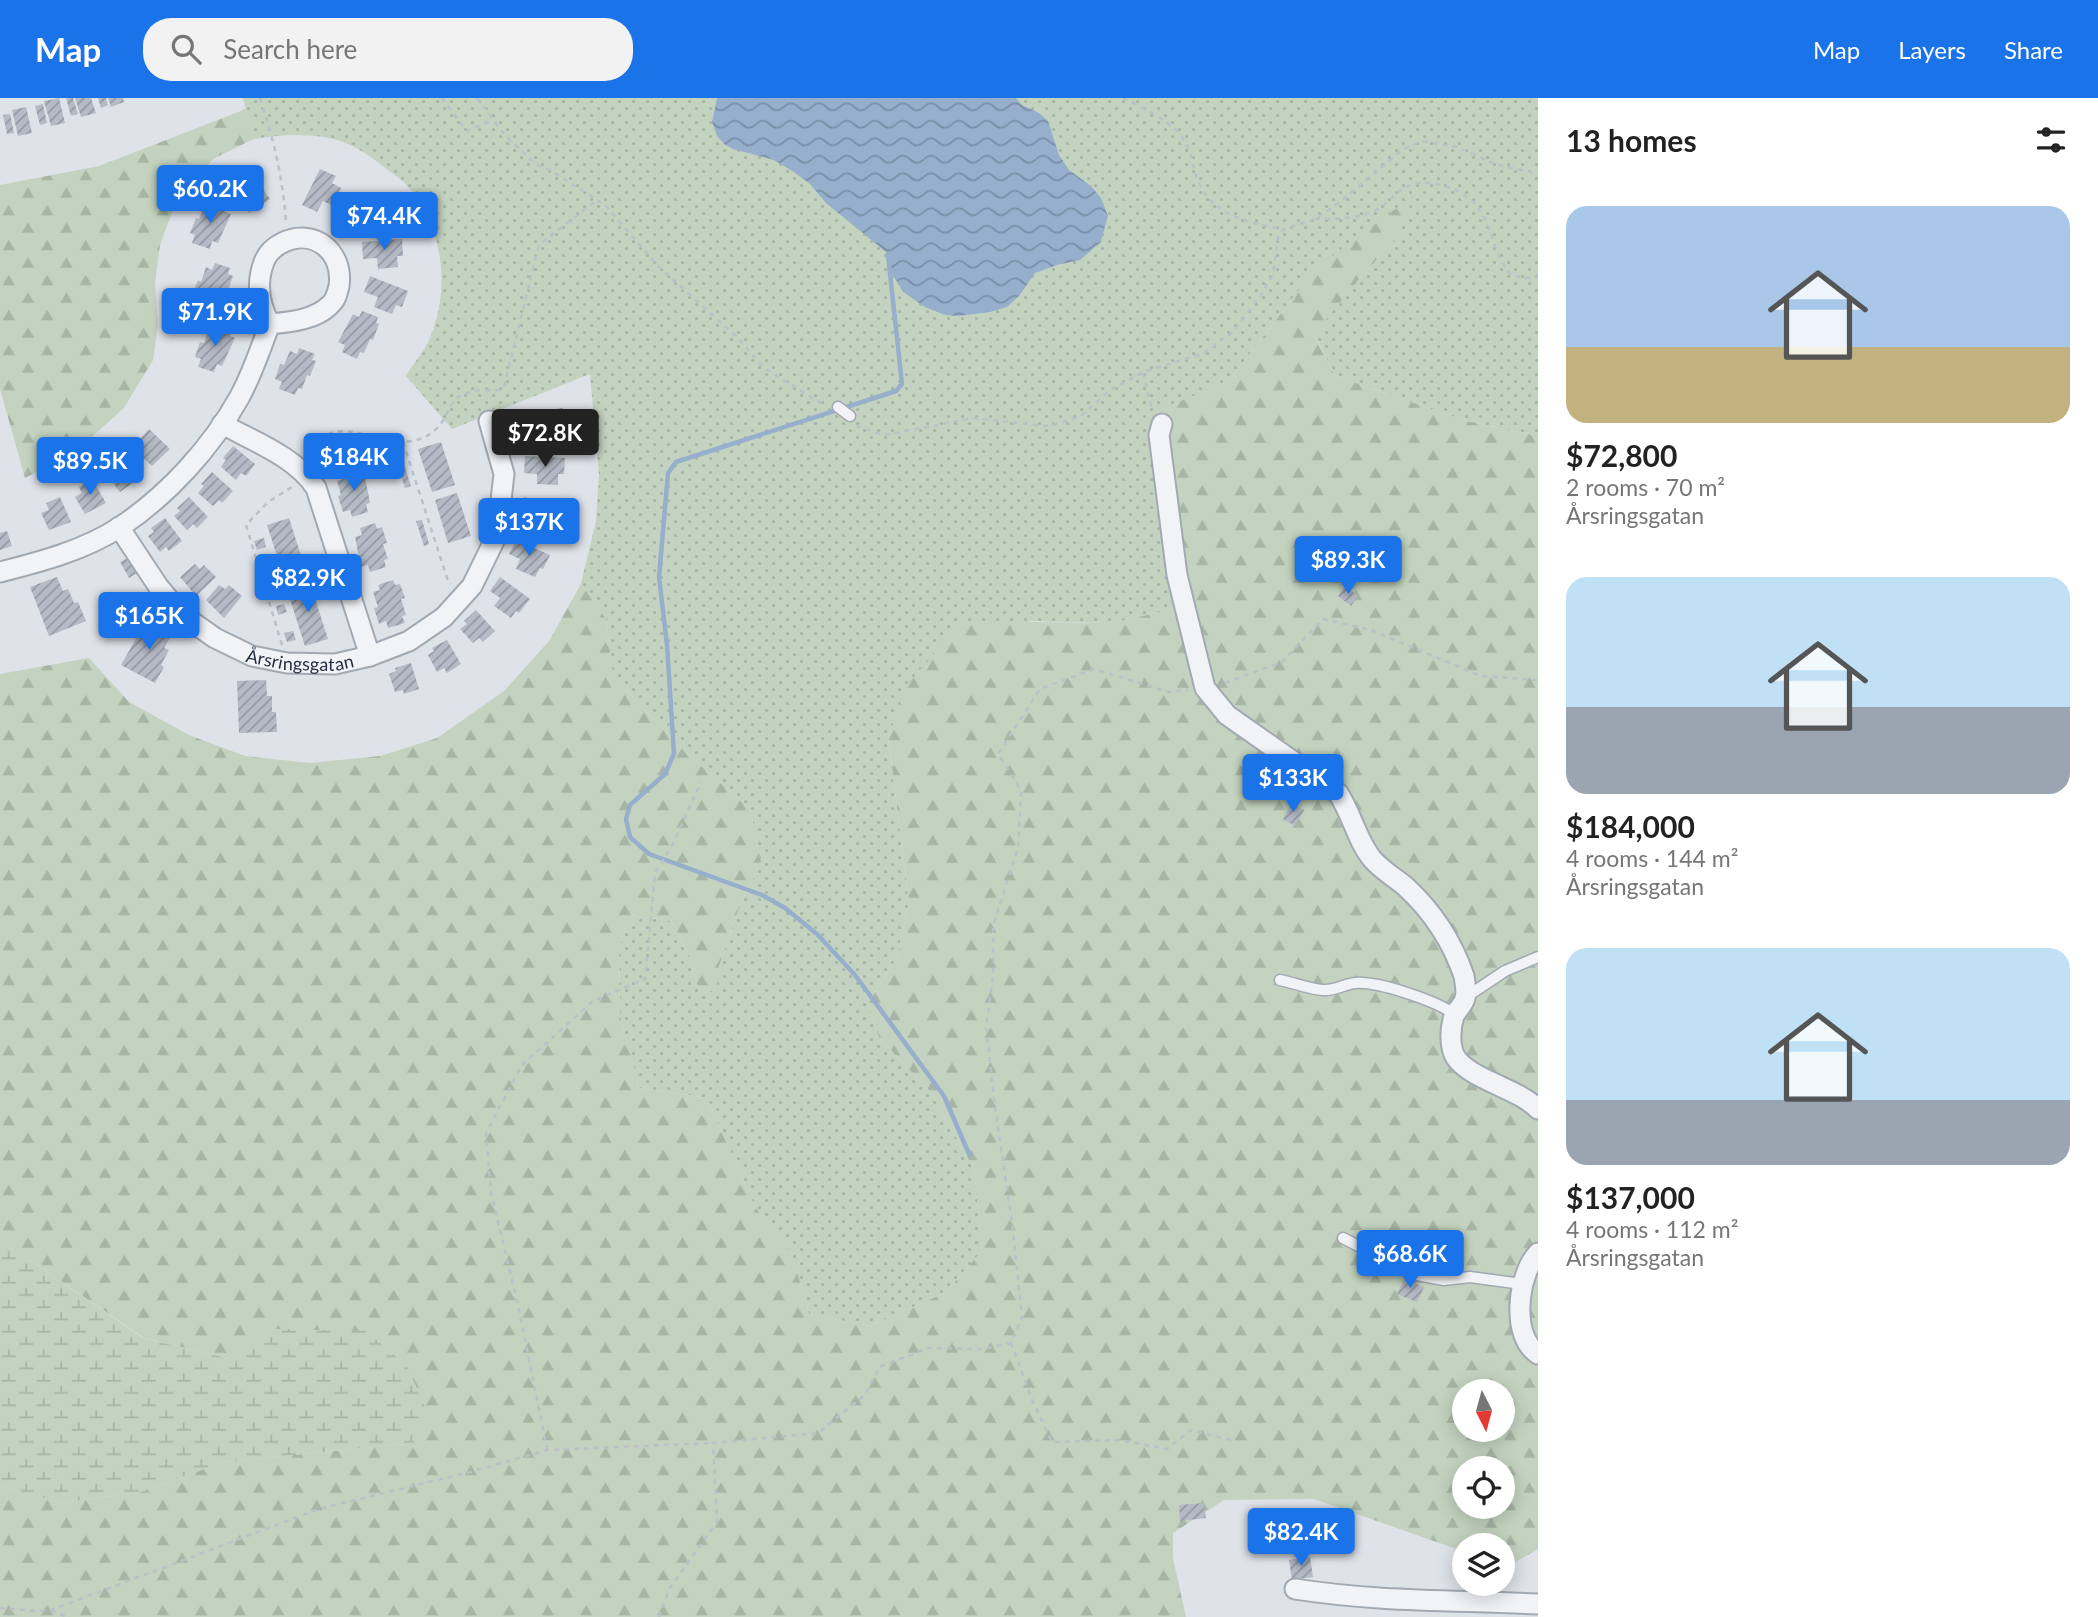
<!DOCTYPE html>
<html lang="en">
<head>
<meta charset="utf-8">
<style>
  :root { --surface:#fff; --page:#f2f2f2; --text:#222; --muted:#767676; --accent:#1a73e8 }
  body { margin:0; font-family:Lato,sans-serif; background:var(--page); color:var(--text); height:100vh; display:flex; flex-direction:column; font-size:26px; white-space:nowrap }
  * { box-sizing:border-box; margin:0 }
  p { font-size:23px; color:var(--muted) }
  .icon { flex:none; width:38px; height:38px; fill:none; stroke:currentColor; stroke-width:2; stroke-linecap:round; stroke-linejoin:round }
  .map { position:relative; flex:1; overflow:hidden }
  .panel { display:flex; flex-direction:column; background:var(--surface); width:560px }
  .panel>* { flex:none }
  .needle { width:46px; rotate:174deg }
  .buttons { position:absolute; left:1452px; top:1281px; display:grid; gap:14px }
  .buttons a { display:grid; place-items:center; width:63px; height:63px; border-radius:50%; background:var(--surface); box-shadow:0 4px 18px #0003; font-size:35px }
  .price { position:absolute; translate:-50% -60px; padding:0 16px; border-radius:7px; background:var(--accent); color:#fff; font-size:23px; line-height:46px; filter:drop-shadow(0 2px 4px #0008) }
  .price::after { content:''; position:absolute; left:50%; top:42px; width:21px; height:16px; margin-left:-10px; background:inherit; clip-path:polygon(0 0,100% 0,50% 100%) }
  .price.active { background:#222; color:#fff }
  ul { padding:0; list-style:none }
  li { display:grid; align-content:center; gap:14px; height:371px; padding:0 28px }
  li span { display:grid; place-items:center; height:217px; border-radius:21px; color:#555 }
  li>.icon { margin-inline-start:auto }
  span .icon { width:126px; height:126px; fill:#fffc; stroke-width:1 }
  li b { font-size:30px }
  h2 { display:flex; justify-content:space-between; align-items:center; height:84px; padding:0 28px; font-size:30px }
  header { display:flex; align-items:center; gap:42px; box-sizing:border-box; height:98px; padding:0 35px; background:var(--accent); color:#fff }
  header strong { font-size:33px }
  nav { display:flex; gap:38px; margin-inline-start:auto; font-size:24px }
  .search { width:490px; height:63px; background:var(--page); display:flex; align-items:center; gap:18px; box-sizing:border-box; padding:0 24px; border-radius:28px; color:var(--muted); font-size:26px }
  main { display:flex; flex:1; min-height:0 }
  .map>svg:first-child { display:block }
</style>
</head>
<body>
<header>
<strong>Map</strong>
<div class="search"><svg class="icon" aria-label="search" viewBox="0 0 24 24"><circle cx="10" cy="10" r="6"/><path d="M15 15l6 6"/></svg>Search here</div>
<nav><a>Map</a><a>Layers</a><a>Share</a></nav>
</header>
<main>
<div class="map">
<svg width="1538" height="1519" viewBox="0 0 1538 1519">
  <defs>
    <pattern id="grass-dots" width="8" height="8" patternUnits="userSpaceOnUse" patternTransform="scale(1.75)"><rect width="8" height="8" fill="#c3d3bf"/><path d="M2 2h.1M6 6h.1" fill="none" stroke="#a7b5a5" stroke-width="1.8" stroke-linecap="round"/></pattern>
    <pattern id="forest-firs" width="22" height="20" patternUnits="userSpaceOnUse" patternTransform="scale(1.75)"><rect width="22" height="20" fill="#c3d3bf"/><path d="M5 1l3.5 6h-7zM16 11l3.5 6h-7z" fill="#a7b5a5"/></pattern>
    <pattern id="wetland-marsh" width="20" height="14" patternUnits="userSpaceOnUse" patternTransform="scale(1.75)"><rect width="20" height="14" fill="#c3d3bf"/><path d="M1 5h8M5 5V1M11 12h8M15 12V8" fill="none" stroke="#a7b5a5"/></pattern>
    <pattern id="park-crowns" width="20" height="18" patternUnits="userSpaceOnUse" patternTransform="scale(1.75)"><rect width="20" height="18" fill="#c3d3bf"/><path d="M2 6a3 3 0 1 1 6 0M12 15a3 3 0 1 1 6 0" fill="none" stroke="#a7b5a5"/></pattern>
    <pattern id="water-waves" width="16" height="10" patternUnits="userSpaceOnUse" patternTransform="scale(1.75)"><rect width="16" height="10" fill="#96afcc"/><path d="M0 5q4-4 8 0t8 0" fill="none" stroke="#7a8fa7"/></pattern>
    <pattern id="building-hatch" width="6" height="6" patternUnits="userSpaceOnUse" patternTransform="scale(1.75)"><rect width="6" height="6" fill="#b5bbc6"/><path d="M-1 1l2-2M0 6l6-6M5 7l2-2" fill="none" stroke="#9398a2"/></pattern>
  </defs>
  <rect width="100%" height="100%" fill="#dee2e9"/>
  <path fill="url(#grass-dots)" d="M243,0H1538V338L1466,323L1335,278L1314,236L1364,175L1399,139L1343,151L1316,170L1229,283L1152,316L1174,511L1113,525L1030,523L888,638L909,804L897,860L868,905L879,940L930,993L974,1071L982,1153L945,1195L870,1228L809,1216L792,1156L755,1109L707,1000L639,990L620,917L619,847L631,817L671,823L689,858L700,896L716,891L719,868L740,807L761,764L750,711L686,655L613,578L606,521L581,486L596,423L599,377L590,276L452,331L406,278C413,266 424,254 429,242C451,192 444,132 409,90C403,82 393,76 385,70C368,56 350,44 329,40C303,35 279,37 254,41Z"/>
  <path fill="url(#forest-firs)" fill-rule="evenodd" d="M246,11L254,41L213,61L178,98L160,147L155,185L158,228L153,262L124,310L74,355L25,380L0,291V87L99,68Z
    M1413,98L1399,139L1364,175L1314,237L1335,278L1466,323L1538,338V1451L1507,1469L1503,1468V1447H1465V1454L1314,1401L1224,1402L1173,1435V1460L1186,1519H0V1387L60,1405L141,1394L223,1364L414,1345L274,1231L227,1260L144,1240L24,1158L0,1144V576L89,560L129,604L189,637L245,658L310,665L380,658L437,640L504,593L549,543L581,486L606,521L613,578L686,655L750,711L761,764L740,807L719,868L717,891L700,896L689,858L671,823L631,817L619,847L620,917L639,990L707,1000L755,1109L792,1156L809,1216L870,1228L945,1195L982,1153L974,1071L930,993L879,940L868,905L897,860L909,804L888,638L911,582L963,523L1113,525L1173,511L1151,315L1229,283L1316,170ZM1465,1293H1503V1332H1465ZM1465,1370H1503V1409H1465Z"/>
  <path fill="url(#wetland-marsh)" d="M0,1144L24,1158L143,1240L227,1260L274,1231L366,1233L407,1268L427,1313L414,1345L223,1364L141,1394L60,1405L0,1387Z"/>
  <path fill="url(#park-crowns)" d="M338,334L368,340C352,364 341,367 313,366C314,349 322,340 338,334Z"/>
  <path fill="url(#water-waves)" d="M717,0H1016L1022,7L1039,15L1048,23L1059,57L1069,72L1091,88L1101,100L1108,118L1104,132L1101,144L1080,162L1057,167L1035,175L1019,198L1007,209L990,214L958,218L945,217L925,209L903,194L893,177L886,154L826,105L810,86L794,74L774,62L733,51L724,46L717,38L712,24Z"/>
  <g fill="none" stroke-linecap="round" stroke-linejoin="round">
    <path stroke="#96afcc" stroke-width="4.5" d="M888,157L902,286L896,293L676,364L668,375L659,479L667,547L674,656L665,676L630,707L626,721L630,739L649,756L762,797L785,810L817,836L855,877L944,998L969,1056"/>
  </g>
  <path fill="url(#building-hatch)" d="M59,0L65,25L51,28L44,3Z
    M66,0H73L78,16L71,18Z
    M75,0H91L96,15L81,19Z
    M98,0H106L108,7L101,10Z
    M108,0H123L124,4L111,9Z
    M43,6L47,25L40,27L35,8Z
    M26,9L32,35L18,38L12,12Z
    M10,16L14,35L7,36L3,17Z
    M320,71L336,78L332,85L341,90L333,108L323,103L317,114L302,107Z
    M253,78L270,101L249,115L238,99L245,94L240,87Z
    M372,97L381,110L375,114L381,124L365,134L359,125L347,133L337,118Z
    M213,104L227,108L225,114L231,116L218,145L212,143L210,151L192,145L195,137L190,135L196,120L199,121L204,108L210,110Z
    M402,141L403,158H397L398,169L378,171L377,160L363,161L362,144Z
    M215,165L230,170L228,176L233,178L228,193L225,192L219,207L214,205L212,213L195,207L198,200L192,197L198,182L201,184L206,169L212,172Z
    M370,178L408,193L402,209L396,207L392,216L374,209L378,199L364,194Z
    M362,213L378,219L376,225L379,226L373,242L370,241L364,255L360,254L357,261L342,254L345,247L338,244L353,216L359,219Z
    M216,226L232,231L230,238L235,240L222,268L217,266L214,274L198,269L201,261L195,259L200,244L204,245L209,230L215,232Z
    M299,250L315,256L312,262L316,263L310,278L307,277L302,291L298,290L295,297L279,291L282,284L275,281L280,266L284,267L290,253L297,256Z
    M563,310L565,327L558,328L559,338L538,340L537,330L525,331L523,315Z
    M149,331L170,351L152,368L138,355L143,349L138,343Z
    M441,344L455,387L432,394L418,351Z
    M233,348L255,366L246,378L241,375L236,382L221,369L226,362L223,360Z
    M122,358L140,380L120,394L108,379L115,374L110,368Z
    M525,358L565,360L564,376H558V387L537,386V376L524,375Z
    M403,363L411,388L405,390L397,365Z
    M358,370L359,375L364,374L370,405L366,406L368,414L352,419L350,412L343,414L338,398L341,397L337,383L343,381L341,375Z
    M212,374L233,393L222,405L219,402L213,408L198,395L204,388L201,386Z
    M92,381L106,405L85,416L75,399L82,395L79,389Z
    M457,395L471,438L448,445L435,402Z
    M60,399L71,424L49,432L41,415L49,412L46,405Z
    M189,399L208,419L197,430L193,426L187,432L174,418L180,413L177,410Z
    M524,399L561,408L557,425L553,424L551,434L530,430L533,419L520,416Z
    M165,420L182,443L169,453L166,449L160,454L148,438L154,434L151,430Z
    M289,420L307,476L285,483L267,427Z
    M422,422L429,446L424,448L416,423Z
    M375,425L377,431L382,429L387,445L383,446L388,461L384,462L386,469L370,474L368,467L361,469L355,439L362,437L360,430Z
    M7,433L12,448L0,452V435Z
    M264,440L266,449L257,452L254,443Z
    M516,442L550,457L543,471L540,470L535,479L516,471L520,461L509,456Z
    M128,460L137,475L129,480L120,464Z
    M195,466L200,471L204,467L216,479L196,498L180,479Z
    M272,468L275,477L266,479L264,470Z
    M57,479L63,493L68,491L74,505L78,504L86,523L49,538L30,489Z
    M500,479L530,501L519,515L516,513L511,520L494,508L500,500L490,493Z
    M393,482L395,487L400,486L405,500L401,501L406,517L402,518L405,525L388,530L386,523L379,526L374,510L378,509L373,494L380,492L378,487Z
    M310,485L328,541L305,548L287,492Z
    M219,487L225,491L229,487L242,498L224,520L206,502Z
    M1345,488L1358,498L1351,508L1338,498Z
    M284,506L287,514L278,517L276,508Z
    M476,512L495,533L483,544L479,540L473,545L460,531L467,526L464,523Z
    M147,521L173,535L164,550L169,552L161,567L164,569L155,585L121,567Z
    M293,533L296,542L287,544L284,535Z
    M447,542L461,566L447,575L444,570L437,574L428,557L434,553L432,550Z
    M411,565L419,591L404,596L403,592L395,594L389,576L396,573L395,570Z
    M266,582L267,598H272V614H276L277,634L239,635L237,583Z
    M1291,705L1304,712L1295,728L1283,721Z
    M1404,1181L1424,1189L1417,1204L1397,1196Z
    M1204,1405L1206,1420L1180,1423L1179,1407Z
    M1310,1459L1313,1479L1292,1482L1289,1462Z"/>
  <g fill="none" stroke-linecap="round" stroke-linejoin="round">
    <defs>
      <path id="lane" d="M838,309L850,318
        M1280,882C1294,885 1309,891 1323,892C1335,893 1344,886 1355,885C1377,883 1438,903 1455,917
        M1466,899L1505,873L1538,859
        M1343,1140L1412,1176L1444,1182L1470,1179L1522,1186"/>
      <g id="street">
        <path d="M222,326C253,343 296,359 316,390L370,558"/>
        <path d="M1162,326L1159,337L1177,477L1205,590L1227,617L1338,695C1352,716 1357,743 1373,762C1382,772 1395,780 1406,789C1433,814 1452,843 1464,878C1465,884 1467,894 1465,900C1464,906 1457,912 1454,918C1450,930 1449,949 1456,960C1472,982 1517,990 1538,1011"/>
        <path id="s1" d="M119,429L158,488L181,516L215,540L252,558L287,565L335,566L370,558L409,543L444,519L472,488L497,437L504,376L489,323"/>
        <path d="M0,474C40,464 85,452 120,429C167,398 211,350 239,300C252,277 260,251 270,226C259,206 256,185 264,164C267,156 274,149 282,145C314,129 344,154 339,188C337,196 336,202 330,207C315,222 290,224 270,226"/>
        <path d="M1538,1155C1518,1176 1510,1238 1538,1256"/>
        <path d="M1295,1491C1378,1504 1454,1502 1538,1506"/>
      </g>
    </defs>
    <use href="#lane" stroke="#a3a9b3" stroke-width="13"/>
    <use href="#street" stroke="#a3a9b3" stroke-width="23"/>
    <path stroke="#bcc0c8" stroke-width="2.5" stroke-dasharray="5 5" stroke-linecap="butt" d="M260,0C274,41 283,82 286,125
      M442,0L467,33L493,22
      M477,0L505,37L537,67L550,72L605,107L658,168L738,240L764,270L824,307
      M1123,0C1141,9 1171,23 1182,39C1192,53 1193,74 1201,89C1215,118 1256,127 1285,131
      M1315,121C1335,121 1356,121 1374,113C1386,108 1393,96 1404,90C1424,78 1459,89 1474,105C1494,126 1492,157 1511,177L1526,180L1538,179
      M1143,275L1152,312
      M856,328L880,336H892L973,320L1045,328L1056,326L1081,318L1109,293L1143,274L1204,255L1233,234L1261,197L1273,176L1278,139L1285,131L1315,121L1340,104L1402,52L1421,43L1457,49L1495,66L1538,76
      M403,344L448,483L451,486
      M311,360C332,297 394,370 435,332C444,325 449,309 456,300C463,296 471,293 480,292C490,291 495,295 504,289L538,150L544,143L597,102
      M282,547L246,427L268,404L292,389
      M1225,585L1282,564L1323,521L1371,532L1481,578L1538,582
      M1011,1245L1033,1304L1052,1344L1119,1342L1167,1351L1191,1332L1235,1343
      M547,1352L520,1216L491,1094L486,1035L522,967L593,903L645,881L655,775L672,748L701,684
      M0,1510L37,1513L51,1512L319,1411L470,1374L547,1352L713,1345
      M51,1512L67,1519
      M659,1519L669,1491L717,1424L713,1345L818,1335L866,1296L879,1269L929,1250L982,1251L1011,1245L1022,1219L1012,1124L996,1017L986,929L993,879V828L1018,750L1021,692L998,656L1040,591L1094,571L1169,594L1188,592"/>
    <use href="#lane" stroke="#f1f3f7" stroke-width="10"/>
    <use href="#street" stroke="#f1f3f7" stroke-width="19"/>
  </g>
  <g text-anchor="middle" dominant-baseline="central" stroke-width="5" stroke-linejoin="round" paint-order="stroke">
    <g font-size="18" fill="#262f41" stroke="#eef1f6">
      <text stroke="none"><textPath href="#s1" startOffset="238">Årsringsgatan</textPath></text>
    </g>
  </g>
</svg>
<div class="buttons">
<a><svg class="needle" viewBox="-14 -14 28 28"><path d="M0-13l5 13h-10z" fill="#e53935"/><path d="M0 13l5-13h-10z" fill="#767676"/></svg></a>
<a><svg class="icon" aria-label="locate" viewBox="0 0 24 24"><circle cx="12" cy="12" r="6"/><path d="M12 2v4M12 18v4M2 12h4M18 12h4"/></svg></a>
<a><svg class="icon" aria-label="layers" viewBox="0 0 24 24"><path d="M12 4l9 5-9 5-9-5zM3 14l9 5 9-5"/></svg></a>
</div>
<b class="price" style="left:210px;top:127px">$60.2K</b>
<b class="price" style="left:384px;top:154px">$74.4K</b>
<b class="price" style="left:215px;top:250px">$71.9K</b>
<b class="price active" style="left:545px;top:371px">$72.8K</b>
<b class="price" style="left:354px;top:395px">$184K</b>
<b class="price" style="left:90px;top:399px">$89.5K</b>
<b class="price" style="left:529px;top:460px">$137K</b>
<b class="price" style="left:1348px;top:498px">$89.3K</b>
<b class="price" style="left:308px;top:516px">$82.9K</b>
<b class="price" style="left:149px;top:554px">$165K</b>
<b class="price" style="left:1293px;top:716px">$133K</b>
<b class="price" style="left:1410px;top:1192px">$68.6K</b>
<b class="price" style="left:1301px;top:1470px">$82.4K</b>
</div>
<section class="panel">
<h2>13 homes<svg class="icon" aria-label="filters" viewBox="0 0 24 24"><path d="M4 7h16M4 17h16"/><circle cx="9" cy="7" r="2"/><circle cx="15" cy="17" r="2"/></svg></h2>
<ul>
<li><span style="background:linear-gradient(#a9c7e8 65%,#c2b280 0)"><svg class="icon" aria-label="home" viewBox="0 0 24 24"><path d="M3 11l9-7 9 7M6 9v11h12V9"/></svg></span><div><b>$72,800</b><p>2 rooms · 70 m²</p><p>Årsringsgatan</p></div></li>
<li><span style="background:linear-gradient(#bfe0f5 60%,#9aa5b1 0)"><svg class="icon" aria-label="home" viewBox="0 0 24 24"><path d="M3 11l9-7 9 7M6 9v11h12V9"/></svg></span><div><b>$184,000</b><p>4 rooms · 144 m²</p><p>Årsringsgatan</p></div></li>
<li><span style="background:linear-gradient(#bfe0f5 70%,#9aa5b1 0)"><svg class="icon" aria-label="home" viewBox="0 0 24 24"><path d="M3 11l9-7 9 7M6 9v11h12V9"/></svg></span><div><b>$137,000</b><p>4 rooms · 112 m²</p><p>Årsringsgatan</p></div></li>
</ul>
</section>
</main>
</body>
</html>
